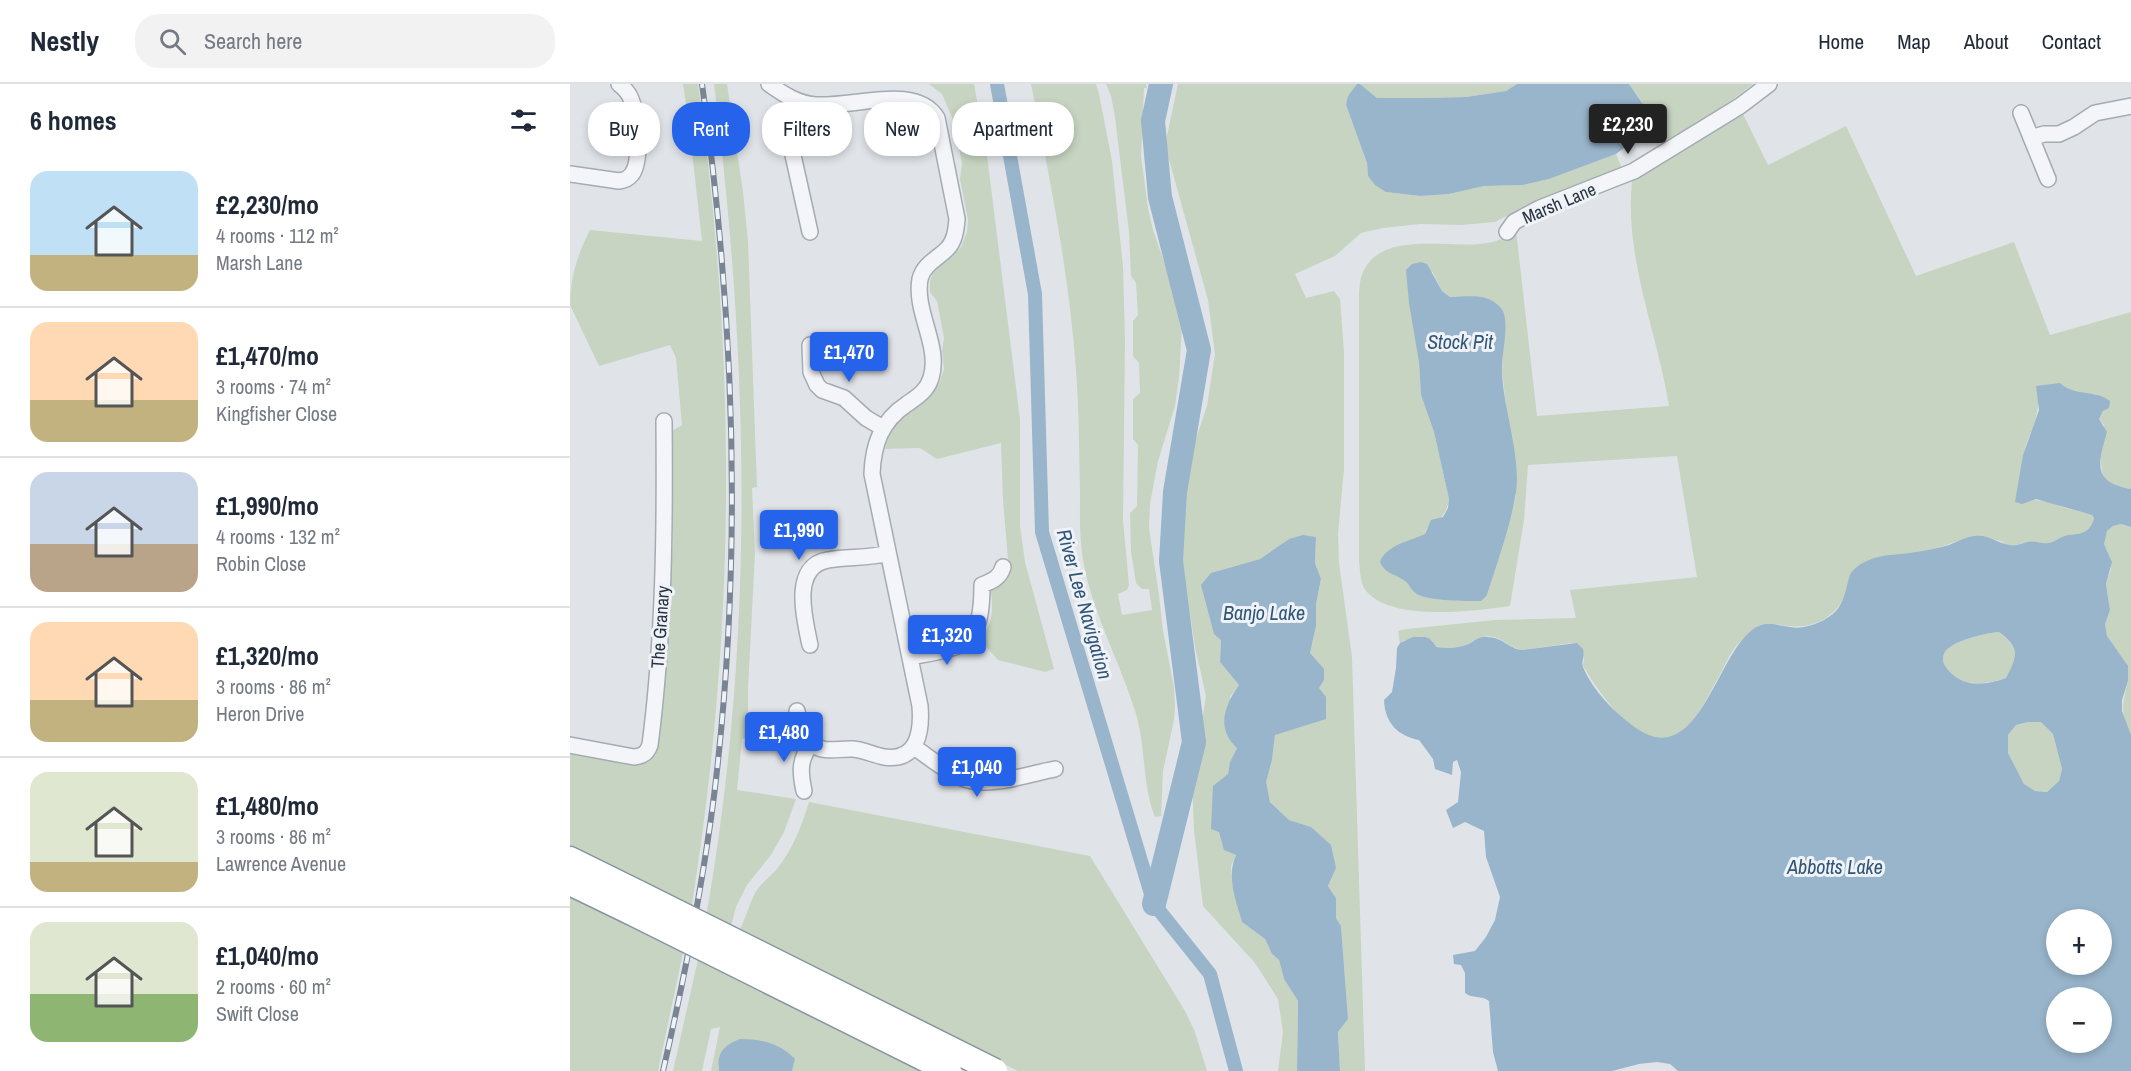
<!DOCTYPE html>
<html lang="en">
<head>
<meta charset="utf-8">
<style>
  :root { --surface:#fff; --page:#f2f2f3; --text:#1f2937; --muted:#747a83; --line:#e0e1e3; --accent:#2563eb }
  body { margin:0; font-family:"Archivo Narrow",sans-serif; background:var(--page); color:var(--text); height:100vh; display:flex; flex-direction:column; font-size:22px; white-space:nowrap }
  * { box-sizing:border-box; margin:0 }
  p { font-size:20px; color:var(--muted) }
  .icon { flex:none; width:33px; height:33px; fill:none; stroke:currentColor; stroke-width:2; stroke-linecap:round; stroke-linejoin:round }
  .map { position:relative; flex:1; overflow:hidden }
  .drawer { display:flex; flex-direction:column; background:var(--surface); width:570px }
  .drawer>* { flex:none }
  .guide { position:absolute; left:18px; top:18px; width:570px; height:54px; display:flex; gap:12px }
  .fabs { position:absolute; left:1476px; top:825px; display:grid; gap:12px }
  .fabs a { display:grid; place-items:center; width:66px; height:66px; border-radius:50%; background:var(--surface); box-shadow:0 3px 9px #0003; font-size:30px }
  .price { position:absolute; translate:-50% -51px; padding:0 14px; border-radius:6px; background:var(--accent); color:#fff; font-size:20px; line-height:39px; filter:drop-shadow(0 2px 3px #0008) }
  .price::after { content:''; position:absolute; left:50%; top:36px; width:18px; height:14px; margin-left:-9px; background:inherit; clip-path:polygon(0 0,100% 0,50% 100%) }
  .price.current { background:#222; color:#fff }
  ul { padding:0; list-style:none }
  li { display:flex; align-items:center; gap:18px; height:150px; padding:0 30px }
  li+li { border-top:2px solid var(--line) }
  li span { display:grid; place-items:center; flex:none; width:168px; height:120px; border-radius:18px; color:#555 }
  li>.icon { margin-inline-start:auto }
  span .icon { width:72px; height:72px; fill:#fffc; stroke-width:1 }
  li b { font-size:26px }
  h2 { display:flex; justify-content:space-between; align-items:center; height:72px; padding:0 30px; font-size:26px }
  .pill { padding:0 21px; border-radius:24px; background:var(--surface); box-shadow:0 3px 9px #0003; font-size:21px; line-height:54px }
  .pill.current { background:var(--accent); color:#fff }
  header { display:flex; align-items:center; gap:36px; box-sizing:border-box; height:84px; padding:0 30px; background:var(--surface); border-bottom:2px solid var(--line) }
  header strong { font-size:28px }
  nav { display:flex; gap:33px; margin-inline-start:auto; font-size:21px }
  .search { width:420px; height:54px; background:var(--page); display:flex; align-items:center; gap:15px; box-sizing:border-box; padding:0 21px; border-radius:24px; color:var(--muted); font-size:22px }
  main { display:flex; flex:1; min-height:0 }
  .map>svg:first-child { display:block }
</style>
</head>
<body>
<header>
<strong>Nestly</strong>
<div class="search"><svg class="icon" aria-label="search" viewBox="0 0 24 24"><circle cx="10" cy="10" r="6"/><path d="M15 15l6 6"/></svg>Search here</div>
<nav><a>Home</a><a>Map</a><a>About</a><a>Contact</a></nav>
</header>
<main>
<section class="drawer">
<h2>6 homes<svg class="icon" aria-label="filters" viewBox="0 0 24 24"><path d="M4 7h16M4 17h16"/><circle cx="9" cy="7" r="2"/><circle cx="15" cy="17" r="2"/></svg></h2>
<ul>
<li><span style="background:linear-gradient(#bfe0f5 70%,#c2b280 0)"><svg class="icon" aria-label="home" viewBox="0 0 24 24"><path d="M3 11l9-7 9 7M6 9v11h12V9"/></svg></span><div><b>£2,230/mo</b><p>4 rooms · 112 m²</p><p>Marsh Lane</p></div></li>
<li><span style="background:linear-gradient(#ffd9b3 65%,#c2b280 0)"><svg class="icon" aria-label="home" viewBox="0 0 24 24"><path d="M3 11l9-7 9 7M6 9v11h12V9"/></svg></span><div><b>£1,470/mo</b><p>3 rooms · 74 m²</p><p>Kingfisher Close</p></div></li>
<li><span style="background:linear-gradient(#c9d6e8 60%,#b9a48a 0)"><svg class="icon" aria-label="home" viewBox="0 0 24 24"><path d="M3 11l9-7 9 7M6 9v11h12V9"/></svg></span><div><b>£1,990/mo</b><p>4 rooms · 132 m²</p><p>Robin Close</p></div></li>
<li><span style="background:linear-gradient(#ffd9b3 65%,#c2b280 0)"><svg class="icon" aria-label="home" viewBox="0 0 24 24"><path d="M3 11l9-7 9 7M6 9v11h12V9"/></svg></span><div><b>£1,320/mo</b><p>3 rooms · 86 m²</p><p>Heron Drive</p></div></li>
<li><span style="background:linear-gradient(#dfe7d0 75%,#c2b280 0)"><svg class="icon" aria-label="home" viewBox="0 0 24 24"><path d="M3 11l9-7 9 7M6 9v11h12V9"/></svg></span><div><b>£1,480/mo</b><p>3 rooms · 86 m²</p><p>Lawrence Avenue</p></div></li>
<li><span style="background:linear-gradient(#dfe7d0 60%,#8fb573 0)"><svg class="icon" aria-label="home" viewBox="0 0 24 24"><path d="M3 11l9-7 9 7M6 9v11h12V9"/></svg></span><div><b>£1,040/mo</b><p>2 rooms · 60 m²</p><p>Swift Close</p></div></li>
</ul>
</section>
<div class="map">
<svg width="1561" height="987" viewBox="0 0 1561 987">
  <rect width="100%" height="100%" fill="#e0e4e9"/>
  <path fill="#c7d4c1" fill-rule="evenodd" d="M113,0H128C167,280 166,548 121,826L74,799L0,761V666L68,681L78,678L86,670L96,584L103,455L101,353L102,347L112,341L106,274L100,261L29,282L0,221C0,194 8,169 20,146L132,157L118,32Z
    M144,0H157L173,108L178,157L187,403L182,404L185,469L178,605V653L172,655L167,706L226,715L214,748L201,771L177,801L166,823L160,846L136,833C185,556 179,279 144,0Z
    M359,0H404L417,71L450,335V442L455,478L484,585L475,588L428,576L409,555C423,544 424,521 420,505L435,497L439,487L433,416L431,359L367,375L350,364L315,365L322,343L332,330L354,316L369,300L374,285L372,267L374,254L367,217L360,208V197L363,189L391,163L397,148L398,136L390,95L392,80L384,38L372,10Z
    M461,0H526L529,10L542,77L553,183L555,255L553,436L559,501L557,506L548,510L552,531L582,526L579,505H572L566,499L561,468L560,429L567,422L568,361L563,355V315L570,309L569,279L563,272V237L568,231L566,199L561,192L559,148L545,33L541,12L536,0H576L577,4H574L571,72L578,124L583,146L609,220L612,242L609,293L605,322L588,377L580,420L579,444L589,511L593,547L604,603L605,623L604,636L593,687L591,732L585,733C572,701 576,664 566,630C551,580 524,533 514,481C509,455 510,430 510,404C509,365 509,325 506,286C499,189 480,95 461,0Z
    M608,0H787L779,12L776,21L797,79L798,92L816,108L850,112L879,110L914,102L953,101L979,95L1046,70L1052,85L952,124L925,138L891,141L850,140L813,144L791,149L765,172L725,190L736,214L764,207L770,215L774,268V385L768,450L769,479L782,573L795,987H770L768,948L778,935L771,842L766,835V814L758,802L766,784L741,743L719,736L700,718L695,698L702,676L705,651L749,604L740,569L746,542V520L751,495L745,479L746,453L719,455L690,475L642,489L651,556L650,578L669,601L660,613L667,664L660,678L649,748L666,771L661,782L662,799L672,838L695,855L702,870L709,876L714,895L728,917L727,987H708L713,948L708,915L685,879L633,822L624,746L622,699L636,612L625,563L609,457L607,429L612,396L637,322L645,270L638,216L595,61Z
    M790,0H947L936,7L896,13L856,14H807Z
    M1059,0H1183L1150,25L1105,54L1094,55L1078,46C1085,30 1068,13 1059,0Z
    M1173,30L1198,81L1276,42L1346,192L1444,158L1480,251L1561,228V405C1553,403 1544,403 1538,398C1526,389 1533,355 1534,341L1529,335L1533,327L1539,323L1526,310H1513L1496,305L1466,302C1475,337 1452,352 1452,384C1451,394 1458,406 1461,415L1483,419L1492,423L1522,431L1524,434C1519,454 1504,448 1491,454C1487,455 1484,459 1479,459C1473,460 1467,457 1461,458C1453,458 1447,462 1438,461C1431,459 1437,460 1430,457C1421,454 1402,453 1394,455C1377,460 1362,467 1345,470C1326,472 1309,469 1292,480C1277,489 1281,493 1277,506C1267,537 1236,548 1207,540C1196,544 1182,548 1173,555C1162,563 1155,582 1148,594C1138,611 1129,634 1112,647C1074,677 1030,610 1013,582L1014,575L1002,559L952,566C938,564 930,549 912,553C907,554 904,557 899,559C893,563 874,567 867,562C864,561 862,557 860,555L835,556L830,559L828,547L837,545L925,536L1006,534L1000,506L1127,493L1107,372L958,381L954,436L940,522C904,527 817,539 794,504C790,497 790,485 789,477V208C790,201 790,192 794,186C816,143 889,169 926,157C933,155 940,150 946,146L967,332L1099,322C1087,247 1054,174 1062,97ZM862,187L872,207L880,213H893L935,236L932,286L946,413L917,511L842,505L834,495L841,457L855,450L856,445C869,436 877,431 879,415L864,348L851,311L849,278Z
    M1551,440L1561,443V651C1550,627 1552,622 1558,597L1537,552L1535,540L1540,526L1536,500L1541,485L1540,473L1534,460V452L1537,447L1543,442Z
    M1429,548C1451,565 1447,572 1436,594C1417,600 1394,604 1379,587C1375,582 1371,577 1374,570C1379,557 1416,549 1429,548Z
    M1458,638H1471L1483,650L1492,685L1489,697L1477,708L1465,707L1454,700L1438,669V651L1446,641Z
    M239,718L520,772L615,927L625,948L637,987H448L169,848C175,835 179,821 185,809C191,799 200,793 207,785C223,765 232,741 239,718Z
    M0,812L114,864L88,987H0Z
    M129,871L360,987H222L225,975L148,981L149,987H141L150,943L141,945L132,987H103Z"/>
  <path fill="#99b5cb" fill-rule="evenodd" d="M787,0H790L807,14H856L896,13L936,7L947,0H1059L1075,23L1080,40L1078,46L1046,70L979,95L953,101L914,102L879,110L850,112L816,108L805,101L798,92L797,79L776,21L778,12Z
    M851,178L857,180L872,207L880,213C899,213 917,208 931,224C941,236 931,271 932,287C933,326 953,376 945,414C939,446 927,479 917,511L911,517C896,517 862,517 849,511C841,508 839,498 832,495C822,489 815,489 810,478C816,461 840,457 855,450L861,436L873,433L878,424L879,415L864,348L851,311L849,278L839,219L836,186L842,180Z
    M1490,299C1505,313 1524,305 1540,317L1539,324L1533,327L1529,335L1537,348C1528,380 1522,398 1561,405V443L1551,440L1543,442L1537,447L1534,460L1542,478L1536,500L1540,526L1535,540L1537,552L1558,582V597L1552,616V627L1561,651V987H1108L1100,980L1087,978L1069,980L1042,987H928L923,968L919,917C912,911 902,915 895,909V889L891,881L884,880L883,871L905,867L916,853L925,836L930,813L916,773L914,747L895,738L883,744L876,726L888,718L891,688L887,676L883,678L882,691L865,685L863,675L849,656C828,652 815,639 814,616L822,608L826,584L827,564L830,559L843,553H855L860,555L867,563C877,565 891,564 900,559C906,556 910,552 917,553C933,553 939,565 952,566L1007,559L1013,565C1015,572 1011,577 1013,583C1023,607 1046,630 1066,644C1127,687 1146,574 1181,547C1194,536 1205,541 1220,543C1235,546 1255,538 1266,527C1274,518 1276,505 1279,494C1282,480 1308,471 1321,471C1341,469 1359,467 1379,461C1387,458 1395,453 1405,452C1418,450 1427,459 1439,461C1446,462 1450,460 1457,458C1464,456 1472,460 1479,459C1484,458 1487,455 1492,453C1504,448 1519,454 1524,434L1522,431L1466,415L1452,420L1445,418L1453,371L1469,326L1466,302ZM1429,548C1451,564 1447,572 1436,594C1417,601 1394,604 1379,587C1375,582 1371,577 1374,570C1379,557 1416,549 1429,548ZM1458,638H1471L1483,650L1492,685L1489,697L1477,708L1465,707L1454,700L1438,669V651L1446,641ZM1486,836H1532V880H1486ZM1486,914H1532V958H1486Z
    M733,451L746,453L745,479L751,495L746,520V542L740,569L754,585V596L749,604L756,613V635L705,651L702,676L696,698L700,718L719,736L741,743L761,761L766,784L758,802L766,814V834L771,842L778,935L768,948L770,987H727L728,917L714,895L709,876L702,870L695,855L672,838C666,816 656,793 666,771L654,766L649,748L641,745L643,702L658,690L660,678L667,664C646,645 654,622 669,601L650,578L651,556L644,550L631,501L641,489L690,475L719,455Z
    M170,955C191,955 210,959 225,975L222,987H149C146,969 154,961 170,955Z"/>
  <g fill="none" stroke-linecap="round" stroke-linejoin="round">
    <path stroke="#99b5cb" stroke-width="14" d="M427,0L465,210L472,448L584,820L640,890L666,987"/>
    <path stroke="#99b5cb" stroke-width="24" d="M584,820L624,658L601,477L605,408L629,266L590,113L583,37L591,0"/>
    <defs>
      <path id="minor" d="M199,0C213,10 228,20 246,21C287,23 346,0 367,34L387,135C386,146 385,157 377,165C367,175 354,180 350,195C344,228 371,262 361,294C357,307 347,313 337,320C311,337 303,361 302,390L350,622C352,647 348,678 314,673C304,671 294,666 283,665C268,664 255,670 242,660C231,652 230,639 227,627
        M224,16L218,29L219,53L240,148
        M1451,29L1478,95
        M1461,54L1474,50H1489L1504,43L1525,29L1561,22
        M0,90L49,97C55,96 58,95 62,90C72,76 68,31 61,15C59,9 54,4 49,0
        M937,148L944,138L970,124L1064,87L1170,22L1199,0
        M240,261L241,288L247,301L252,306L274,314L296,334L313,344
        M240,561C235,537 220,482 258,476C278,472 298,475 318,469
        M340,573C395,563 412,563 412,501C422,497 430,494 433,483
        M0,661L64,673C73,672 77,669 80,661C94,553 95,445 94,337
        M344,663C359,673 375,687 392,694C417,705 459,690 485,685
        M234,707C230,688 229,676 241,660"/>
      <path id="trunk" d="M0,775L69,809
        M0,799L60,828"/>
    </defs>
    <use href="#minor" stroke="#a5abb3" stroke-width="18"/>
    <use href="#trunk" stroke="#8793a1" stroke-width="27"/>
    <use href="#minor" stroke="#f3f5f8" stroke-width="15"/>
    <use href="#trunk" stroke="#fff" stroke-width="24"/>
    <defs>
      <path id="rail" d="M93,987C114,896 132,805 144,712C173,476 165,235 132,0"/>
    </defs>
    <use href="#rail" stroke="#798594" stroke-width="6"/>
    <use href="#rail" stroke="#eff3f7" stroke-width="4" stroke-dasharray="11" stroke-linecap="butt"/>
    <defs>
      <path id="trunk-bridge" d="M69,809L425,987
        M60,828L379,987"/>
    </defs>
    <use href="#trunk-bridge" stroke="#8793a1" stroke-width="27" stroke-linecap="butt"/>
    <use href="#trunk-bridge" stroke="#fff" stroke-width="24"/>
  </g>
  <g text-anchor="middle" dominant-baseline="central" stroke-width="6" stroke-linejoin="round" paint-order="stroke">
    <g font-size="18" fill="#283341" stroke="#eff3f7">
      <text transform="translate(989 119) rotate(-23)">Marsh Lane</text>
      <text transform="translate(90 543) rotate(-86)">The Granary</text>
    </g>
    <g font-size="20" font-style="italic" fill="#305577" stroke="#eff3f7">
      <text x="890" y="257">Stock Pit</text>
      <text transform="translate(515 520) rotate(74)">River Lee Navigation</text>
      <text x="694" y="528">Banjo Lake</text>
      <text x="1265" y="782">Abbotts Lake</text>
    </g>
  </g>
</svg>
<div class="fabs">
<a>+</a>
<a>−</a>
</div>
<b class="price current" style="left:1058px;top:71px">£2,230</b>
<b class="price" style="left:279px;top:299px">£1,470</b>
<b class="price" style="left:229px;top:477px">£1,990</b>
<b class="price" style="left:377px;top:582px">£1,320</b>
<b class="price" style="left:214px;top:679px">£1,480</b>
<b class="price" style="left:407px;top:714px">£1,040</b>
<div class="guide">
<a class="pill">Buy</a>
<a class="pill current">Rent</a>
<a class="pill">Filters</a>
<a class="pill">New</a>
<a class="pill">Apartment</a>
</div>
</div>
</main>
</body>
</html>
